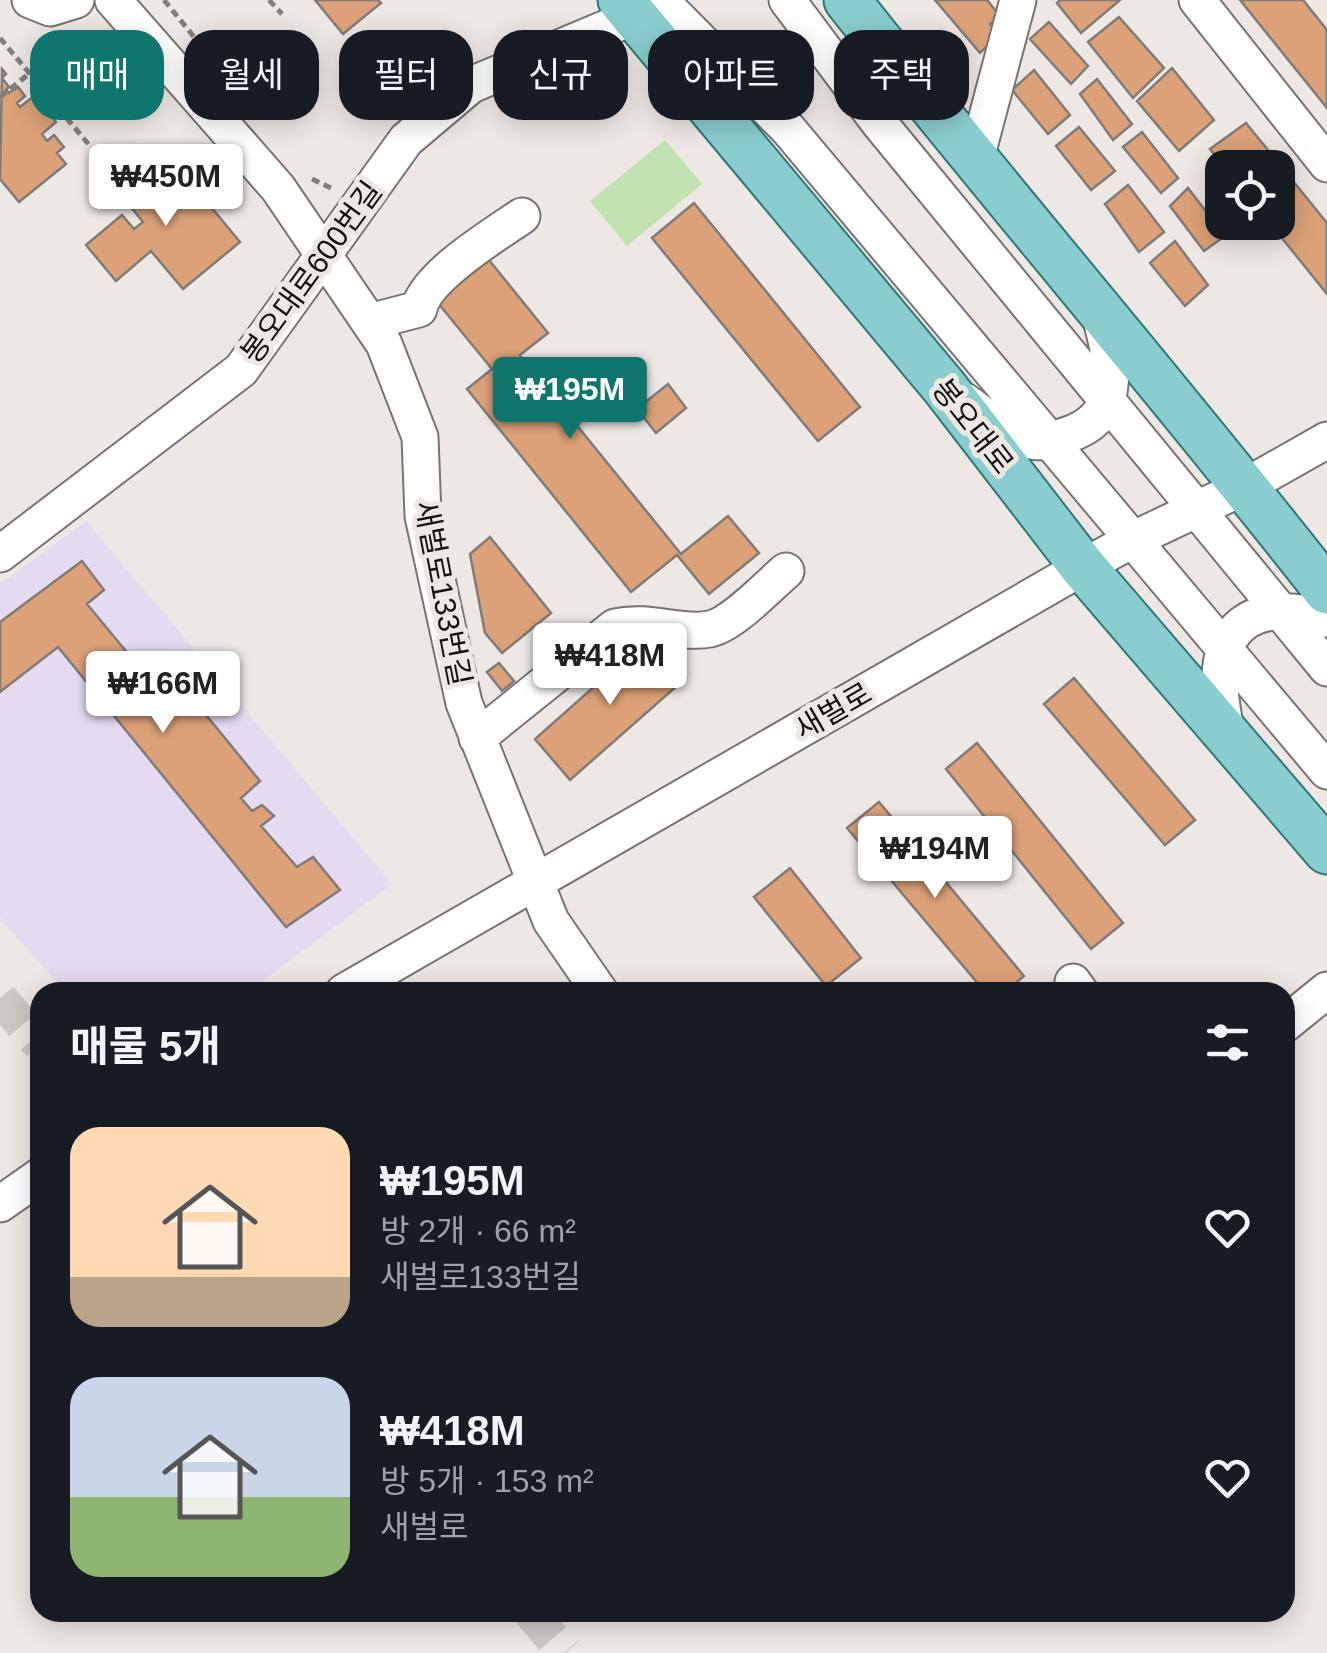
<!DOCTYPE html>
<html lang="ko">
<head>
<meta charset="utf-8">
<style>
  :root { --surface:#171b24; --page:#20242c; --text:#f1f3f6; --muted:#9ea1a6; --accent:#0f766e }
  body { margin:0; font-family:Arial,"Noto Sans KR",sans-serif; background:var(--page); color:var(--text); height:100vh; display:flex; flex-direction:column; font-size:38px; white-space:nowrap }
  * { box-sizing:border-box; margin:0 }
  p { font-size:32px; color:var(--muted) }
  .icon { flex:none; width:55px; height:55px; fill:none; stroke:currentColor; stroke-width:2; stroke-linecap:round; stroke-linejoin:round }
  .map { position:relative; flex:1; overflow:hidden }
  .panel { position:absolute; left:30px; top:982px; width:1265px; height:640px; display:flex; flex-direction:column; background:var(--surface); border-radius:30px; box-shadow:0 5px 25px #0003 }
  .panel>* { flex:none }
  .hud { position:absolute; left:30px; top:30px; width:1268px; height:90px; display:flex; gap:20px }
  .tools { position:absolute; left:1205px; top:150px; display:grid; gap:20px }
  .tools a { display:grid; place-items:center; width:90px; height:90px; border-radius:20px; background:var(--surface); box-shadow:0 5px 25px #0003; font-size:50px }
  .price { position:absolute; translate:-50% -85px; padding:0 22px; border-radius:10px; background:#fff; color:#222; font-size:32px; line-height:65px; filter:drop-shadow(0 2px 5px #0008) }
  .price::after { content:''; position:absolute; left:50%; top:60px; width:30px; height:22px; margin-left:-15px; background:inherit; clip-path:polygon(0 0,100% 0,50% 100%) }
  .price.active { background:var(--accent); color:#fff }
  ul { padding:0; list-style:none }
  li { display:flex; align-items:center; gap:30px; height:250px; padding:0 40px }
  li span { display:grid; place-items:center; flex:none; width:280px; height:200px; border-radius:30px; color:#555 }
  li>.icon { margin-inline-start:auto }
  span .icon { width:120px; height:120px; fill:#fffc; stroke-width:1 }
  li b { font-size:42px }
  h2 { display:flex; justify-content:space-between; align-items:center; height:120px; padding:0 40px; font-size:42px }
  .tag { padding:0 35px; border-radius:30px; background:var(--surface); box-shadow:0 5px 25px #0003; font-size:35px; line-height:90px }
  .tag.active { background:var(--accent); color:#fff }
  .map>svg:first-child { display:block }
</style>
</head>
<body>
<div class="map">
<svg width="1327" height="1653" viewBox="0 0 1327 1653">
  <rect width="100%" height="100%" fill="#eee8e5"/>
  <path fill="#e5dbf0" d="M86,521L392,884L248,992H65L0,918V584Z"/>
  <path fill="#c3e2b2" d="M665,140L702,184L627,246L590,201Z"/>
  <path fill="#dca178" stroke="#807b78" stroke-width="2.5" d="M315,0H378L381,3L343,34Z
    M935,0H987L1000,16L990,24L999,35L980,53Z
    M1060,0H1120L1081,33L1057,3Z
    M1240,0H1303L1327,30V108Z
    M1119,17L1164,68L1133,98L1088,42Z
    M1049,22L1088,66L1071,84L1030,39Z
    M1172,68L1214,120L1179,151L1137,101Z
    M2,69L6,74L2,78L9,87L6,90L9,93L18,87L25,96L17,103L20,107L34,96L56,122L42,134L47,141L54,135L64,147L57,153L66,164L19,202L0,179Z
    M1034,70L1070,115L1048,134L1012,90Z
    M1097,79L1132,124L1113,140L1080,94Z
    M1246,123L1327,223V294L1269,222H1278V168H1225L1210,149Z
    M1079,127L1115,171L1091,190L1056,146Z
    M1142,132L1178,178L1161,193L1123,147Z
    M170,157L240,242L183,289L151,251L116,281L86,245L122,215L134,229L143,222L122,196Z
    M1128,185L1164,232L1139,252L1105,204Z
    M1188,188L1225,236L1204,251L1170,206Z
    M694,203L860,407L818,441L652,238Z
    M1175,241L1208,285L1185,306L1150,263Z
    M485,255L548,333L520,355L681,554L728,516L759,553L709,594L677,555L631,592L467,389L492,369L433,297Z
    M668,384L686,408L656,433L637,409Z
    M490,537L551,613L502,653L485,633L470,554Z
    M82,561L104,590L87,604L154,685L170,671L260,781L241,798L252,811L262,805L274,816L261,826L297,867L313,857L340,890L286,927L58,647L0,692V622Z
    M650,637L686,678L570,780L535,739Z
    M499,663L514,681L502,691L487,672Z
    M1074,678L1195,820L1165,845L1044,704Z
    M977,743L1123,923L1091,949L946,769Z
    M879,802L1024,976L1005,992H985L847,828Z
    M790,868L861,958L826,986L754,897Z"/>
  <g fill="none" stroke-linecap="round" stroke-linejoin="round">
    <path stroke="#cdc8c5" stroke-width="35" stroke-dasharray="35 18" stroke-linecap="butt" d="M0,998L40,1045
      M530,1612L565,1653"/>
    <defs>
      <path id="minor" d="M30,0L50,8L76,0
        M113,0L278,188L384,344L420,437L423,516L464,703L551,921L600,992
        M660,0L788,129L1327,771
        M787,0L880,124L1327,668
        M1197,0L1327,164
        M975,162L1018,0
        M369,322L419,309C425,277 494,235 522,216
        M963,400C982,413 1007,435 1029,441C1043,444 1062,437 1075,432C1125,411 1111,357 1100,316
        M0,554L241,370L406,140L471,85L633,17
        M1227,737C1224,716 1218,694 1220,673C1225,609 1277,603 1327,619
        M477,738L615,627C649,619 681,635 710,629C733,624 767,587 786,571
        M1073,982L1080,992
        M344,992L1083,567L1132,540L1246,486L1327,440
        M1285,1024L1327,990
        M0,1204L40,1176"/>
      <path id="major" d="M621,0L945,388L1083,567L1327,851
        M847,0C1004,199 1171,391 1327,591"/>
    </defs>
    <use href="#minor" stroke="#797471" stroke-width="39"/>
    <use href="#major" stroke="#2e7677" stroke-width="49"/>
    <path stroke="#837f7d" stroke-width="5" stroke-dasharray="8 5" stroke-linecap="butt" d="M164,0L225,75
      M269,0L282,14
      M0,38L90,146
      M0,97L30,73
      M312,179L333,189"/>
    <use href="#minor" stroke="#fff" stroke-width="35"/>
    <use href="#major" stroke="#8acdce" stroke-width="45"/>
  </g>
  <g text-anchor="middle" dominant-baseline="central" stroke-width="10" stroke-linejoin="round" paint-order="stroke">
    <g font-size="30" fill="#131110" stroke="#eee8e5">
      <text transform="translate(311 272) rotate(-54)">봉오대로600번길</text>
      <text transform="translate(973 426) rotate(52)">봉오대로</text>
      <text transform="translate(443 593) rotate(79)">새벌로133번길</text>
      <text transform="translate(833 711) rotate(-30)">새벌로</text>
    </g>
  </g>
</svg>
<div class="tools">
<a><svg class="icon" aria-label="locate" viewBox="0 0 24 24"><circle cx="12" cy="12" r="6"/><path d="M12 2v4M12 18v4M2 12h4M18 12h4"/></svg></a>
</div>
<b class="price" style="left:166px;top:229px">₩450M</b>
<b class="price active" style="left:570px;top:442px">₩195M</b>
<b class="price" style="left:610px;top:708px">₩418M</b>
<b class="price" style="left:163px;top:736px">₩166M</b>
<b class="price" style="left:935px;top:901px">₩194M</b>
<div class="hud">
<a class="tag active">매매</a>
<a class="tag">월세</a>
<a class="tag">필터</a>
<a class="tag">신규</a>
<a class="tag">아파트</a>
<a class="tag">주택</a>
</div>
<section class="panel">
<h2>매물 5개<svg class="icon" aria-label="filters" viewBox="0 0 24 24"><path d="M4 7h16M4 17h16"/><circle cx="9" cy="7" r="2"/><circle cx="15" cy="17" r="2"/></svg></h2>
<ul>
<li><span style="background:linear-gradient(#ffd9b3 75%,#b9a48a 0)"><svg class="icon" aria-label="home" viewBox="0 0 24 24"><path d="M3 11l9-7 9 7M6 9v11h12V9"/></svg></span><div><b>₩195M</b><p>방 2개 · 66 m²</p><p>새벌로133번길</p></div><svg class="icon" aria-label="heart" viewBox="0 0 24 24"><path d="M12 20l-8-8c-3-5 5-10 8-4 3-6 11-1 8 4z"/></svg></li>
<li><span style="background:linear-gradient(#c9d6e8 60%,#8fb573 0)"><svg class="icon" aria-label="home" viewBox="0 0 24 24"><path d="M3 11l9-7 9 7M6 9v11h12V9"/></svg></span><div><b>₩418M</b><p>방 5개 · 153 m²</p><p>새벌로</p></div><svg class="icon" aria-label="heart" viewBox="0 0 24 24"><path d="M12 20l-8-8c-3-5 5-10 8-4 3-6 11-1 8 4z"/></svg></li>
</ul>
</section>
</div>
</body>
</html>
